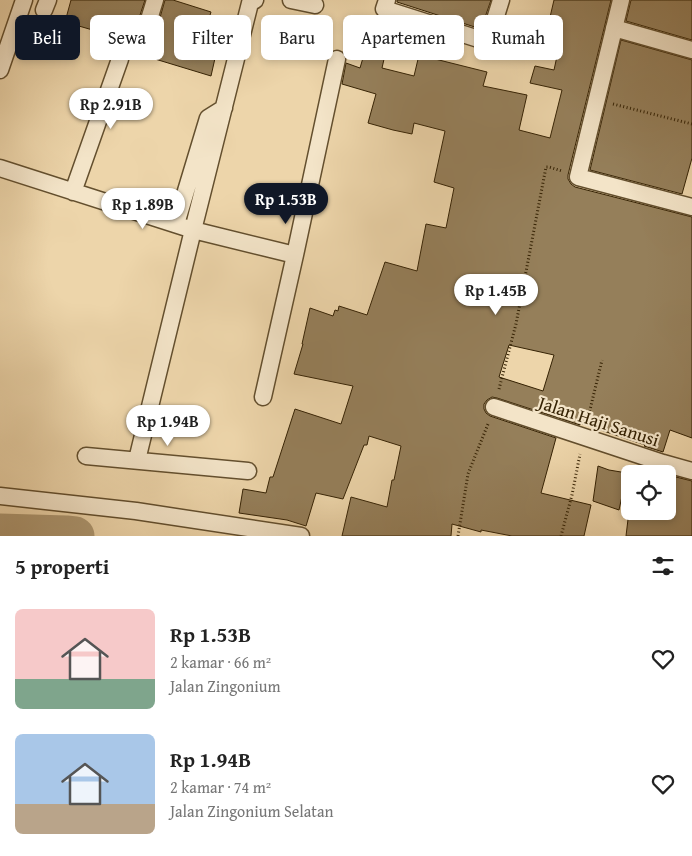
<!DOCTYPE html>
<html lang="id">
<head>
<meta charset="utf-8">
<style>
  :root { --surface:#fff; --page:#f6f6f6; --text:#222; --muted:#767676; --accent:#111827 }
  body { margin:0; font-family:"Gentium Book Plus",serif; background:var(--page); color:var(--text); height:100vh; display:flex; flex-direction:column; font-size:19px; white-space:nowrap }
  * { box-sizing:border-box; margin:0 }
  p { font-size:16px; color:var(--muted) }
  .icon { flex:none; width:28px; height:28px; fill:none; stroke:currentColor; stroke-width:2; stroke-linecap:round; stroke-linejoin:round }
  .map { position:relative; height:536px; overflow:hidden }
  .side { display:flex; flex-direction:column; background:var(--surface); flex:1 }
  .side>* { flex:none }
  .top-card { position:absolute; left:15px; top:15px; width:662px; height:45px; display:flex; gap:10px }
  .tools { position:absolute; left:621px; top:465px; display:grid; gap:10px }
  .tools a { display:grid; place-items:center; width:55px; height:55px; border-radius:8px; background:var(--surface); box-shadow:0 2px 8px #0003; font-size:25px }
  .price { position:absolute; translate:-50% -42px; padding:0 11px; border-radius:18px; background:#fff; color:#222; font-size:16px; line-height:32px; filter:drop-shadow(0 1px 2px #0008) }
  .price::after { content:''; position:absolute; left:50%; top:30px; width:15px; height:11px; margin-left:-8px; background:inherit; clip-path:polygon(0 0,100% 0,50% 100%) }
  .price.on { background:var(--accent); color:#fff }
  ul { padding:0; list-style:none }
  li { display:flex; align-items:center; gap:15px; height:125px; padding:0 15px }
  li span { display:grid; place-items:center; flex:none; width:140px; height:100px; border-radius:8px; color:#555 }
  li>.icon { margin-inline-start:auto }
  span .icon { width:60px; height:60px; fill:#fffc; stroke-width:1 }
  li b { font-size:21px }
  h2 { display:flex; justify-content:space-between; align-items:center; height:60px; padding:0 15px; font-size:21px }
  .chip { padding:0 18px; border-radius:8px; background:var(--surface); box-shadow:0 2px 8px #0003; font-size:18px; line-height:45px }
  .chip.on { background:var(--accent); color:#fff }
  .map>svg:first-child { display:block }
</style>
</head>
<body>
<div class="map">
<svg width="692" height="536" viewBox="0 0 692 536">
  <rect width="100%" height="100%" fill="#edd5aa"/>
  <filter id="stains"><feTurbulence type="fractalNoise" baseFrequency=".004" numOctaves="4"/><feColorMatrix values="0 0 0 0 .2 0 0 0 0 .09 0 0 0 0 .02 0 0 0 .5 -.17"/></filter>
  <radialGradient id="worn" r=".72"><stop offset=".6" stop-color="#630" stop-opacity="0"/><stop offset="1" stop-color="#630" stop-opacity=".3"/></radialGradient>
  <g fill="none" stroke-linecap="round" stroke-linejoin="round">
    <path stroke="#ae9872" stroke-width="39" d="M0,533L66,535L75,536"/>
  </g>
  <path fill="#957f5a" stroke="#352204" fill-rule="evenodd" d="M71,0H145L133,36V41L135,45L103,33L65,22Z
    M165,0H173L211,12L205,31L220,36L211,76L155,59L157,54L144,49L149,47L153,42Z
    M397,0H491L481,29L397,2Z
    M554,0H611L568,175V179L571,184L575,187L692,217V438L670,430L663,452L644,446L645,445L580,423V425L497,398L492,397L487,400L484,404V409L486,413L490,416L556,438L541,493L591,505L584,536H512L481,530V532L452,524L451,536H342L351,497L387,507L392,480H394L401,446L369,436L367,445H364L343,499L316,493L306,526L287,520L239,513L243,489L266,493L270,477H273L295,409L341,424L353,386L294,374L303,344H302L310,308L333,316L335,310L338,311L339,306L367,315L385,262L417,271L426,224L446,228L454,188L434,182L445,131L414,123L412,134L393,130L368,123L376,94L342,84L346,63L360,68L368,41L387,46L382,68L414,76L419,55L487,72L483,86L527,95L519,130L550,138L562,90L530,83L535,66L554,70L562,33L547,30ZM509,345L554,355L543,391L499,377Z
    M631,0H692V40L626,21Z
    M621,40L692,60V158L682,194L590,170Z
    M598,466L609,470L627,473L619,510L593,501Z
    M641,466L656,471V474H639Z
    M668,475L692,481V536H626L629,511H668Z"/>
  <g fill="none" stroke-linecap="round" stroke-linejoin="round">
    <defs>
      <path id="minor" d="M291,0L315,5
        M387,0L384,9L488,42L501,0
        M621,0L578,177L692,207
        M44,10L48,0
        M614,28L692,50
        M143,39L155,0
        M0,70L24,0
        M0,168L193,230L295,255
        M73,192L120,59
        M176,224L208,118L224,108
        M263,397L295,255L337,59
        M494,407L663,463L692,471
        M86,456L248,471
        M137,460L193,230L250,3L255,0
        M0,496L136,511L301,536"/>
    </defs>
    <use href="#minor" stroke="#634f2e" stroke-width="19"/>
    <path stroke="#352204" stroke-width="3" stroke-dasharray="1 2.5" stroke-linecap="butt" d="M613,104L692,124
      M499,389L516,324L546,167H549L562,171
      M588,418L602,360
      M458,536L468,474L488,424
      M561,536L572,495L580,454"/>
    <use href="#minor" stroke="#f3e4c8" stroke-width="16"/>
  </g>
  <g text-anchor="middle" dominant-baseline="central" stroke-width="4.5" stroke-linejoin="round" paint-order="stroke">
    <g font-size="18" fill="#352204" stroke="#f3e4c8">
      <text transform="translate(599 421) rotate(18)">Jalan Haji Sanusi</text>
    </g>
  </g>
  <rect width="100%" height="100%" filter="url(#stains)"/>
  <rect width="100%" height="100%" fill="url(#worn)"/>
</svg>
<div class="tools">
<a><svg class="icon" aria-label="locate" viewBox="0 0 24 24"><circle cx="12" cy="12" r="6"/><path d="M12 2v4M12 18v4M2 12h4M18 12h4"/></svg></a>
</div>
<b class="price" style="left:111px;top:130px">Rp 2.91B</b>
<b class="price on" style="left:286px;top:225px">Rp 1.53B</b>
<b class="price" style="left:143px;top:230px">Rp 1.89B</b>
<b class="price" style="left:496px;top:316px">Rp 1.45B</b>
<b class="price" style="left:168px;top:447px">Rp 1.94B</b>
<div class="top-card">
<a class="chip on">Beli</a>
<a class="chip">Sewa</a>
<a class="chip">Filter</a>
<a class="chip">Baru</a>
<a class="chip">Apartemen</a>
<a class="chip">Rumah</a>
</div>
</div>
<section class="side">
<h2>5 properti<svg class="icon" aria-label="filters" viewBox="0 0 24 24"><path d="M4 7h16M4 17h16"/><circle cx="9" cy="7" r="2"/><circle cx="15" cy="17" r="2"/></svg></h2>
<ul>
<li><span style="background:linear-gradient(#f6c9c9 70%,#7fa58c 0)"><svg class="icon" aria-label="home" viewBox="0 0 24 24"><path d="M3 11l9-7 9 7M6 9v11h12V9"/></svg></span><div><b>Rp 1.53B</b><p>2 kamar · 66 m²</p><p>Jalan Zingonium</p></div><svg class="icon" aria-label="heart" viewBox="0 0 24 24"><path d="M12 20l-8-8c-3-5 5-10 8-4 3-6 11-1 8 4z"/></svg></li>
<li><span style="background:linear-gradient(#a9c7e8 70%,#b9a48a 0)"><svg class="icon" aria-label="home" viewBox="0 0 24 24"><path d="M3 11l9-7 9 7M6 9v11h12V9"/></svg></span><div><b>Rp 1.94B</b><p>2 kamar · 74 m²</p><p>Jalan Zingonium Selatan</p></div><svg class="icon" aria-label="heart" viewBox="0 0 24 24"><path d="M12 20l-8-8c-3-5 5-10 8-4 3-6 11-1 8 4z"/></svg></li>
</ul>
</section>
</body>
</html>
